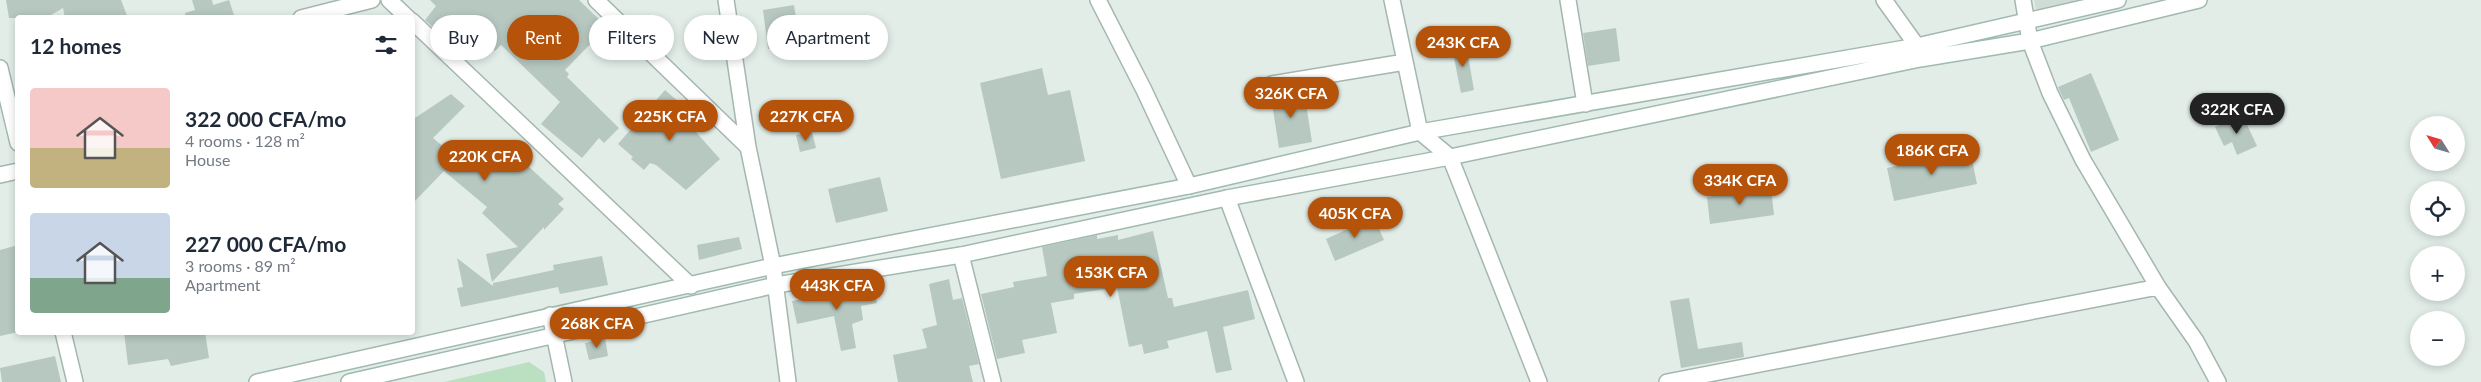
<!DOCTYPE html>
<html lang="en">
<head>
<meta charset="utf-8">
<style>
  :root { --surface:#fff; --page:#f6f6f7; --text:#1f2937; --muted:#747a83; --accent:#b45309 }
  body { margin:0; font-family:Lato,sans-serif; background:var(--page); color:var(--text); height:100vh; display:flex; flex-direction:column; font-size:19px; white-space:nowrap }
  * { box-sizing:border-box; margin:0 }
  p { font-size:16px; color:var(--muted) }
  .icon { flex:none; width:28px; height:28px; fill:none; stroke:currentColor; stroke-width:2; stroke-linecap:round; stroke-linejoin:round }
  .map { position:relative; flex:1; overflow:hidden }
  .side { position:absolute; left:15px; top:15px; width:400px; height:320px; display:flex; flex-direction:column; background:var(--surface); border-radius:5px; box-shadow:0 2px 8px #0003 }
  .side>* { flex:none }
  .guide { position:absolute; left:430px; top:15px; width:475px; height:45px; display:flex; gap:10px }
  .needle { width:32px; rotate:307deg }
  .fabs { position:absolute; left:2410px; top:116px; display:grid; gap:10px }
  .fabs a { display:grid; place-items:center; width:55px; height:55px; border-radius:50%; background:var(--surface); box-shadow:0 2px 8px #0003; font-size:25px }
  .price { position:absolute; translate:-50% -42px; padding:0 11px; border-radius:18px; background:var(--accent); color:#fff; font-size:16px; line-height:32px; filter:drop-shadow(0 1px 2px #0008) }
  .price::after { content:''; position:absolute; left:50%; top:30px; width:15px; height:11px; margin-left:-8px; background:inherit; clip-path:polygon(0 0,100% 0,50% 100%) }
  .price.on { background:#222; color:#fff }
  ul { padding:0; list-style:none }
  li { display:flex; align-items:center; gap:15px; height:125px; padding:0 15px }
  li span { display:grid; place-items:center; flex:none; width:140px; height:100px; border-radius:5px; color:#555 }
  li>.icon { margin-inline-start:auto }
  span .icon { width:60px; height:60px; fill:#fffc; stroke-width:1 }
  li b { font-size:21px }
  h2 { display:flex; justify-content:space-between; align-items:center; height:60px; padding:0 15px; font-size:21px }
  .pill { padding:0 18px; border-radius:22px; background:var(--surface); box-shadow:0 2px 8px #0003; font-size:18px; line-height:45px }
  .pill.on { background:var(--accent); color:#fff }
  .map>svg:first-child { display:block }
</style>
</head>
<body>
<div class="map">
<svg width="2481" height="382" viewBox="0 0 2481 382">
  <rect width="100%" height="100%" fill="#e2ede8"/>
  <path fill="#d0ddd6" d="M2034,0H2110L2038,18Z"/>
  <path fill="#bae0c1" d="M529,362L544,372L546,382H444Z"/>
  <path fill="#b7c8c0" d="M6,0H121L128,18H65L63,8L46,18H9Z
    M192,0H212L213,5L229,0L235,18L185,17V13L195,10Z
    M430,0H579L607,27L565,70L569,74L567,77L619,128L604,143L599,138L582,158L541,124L560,102L501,45L495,51L488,45L483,51L448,17L437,31L425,20L436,6Z
    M794,5L800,45L768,49L763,10Z
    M1616,28L1620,61L1588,66L1583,33Z
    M1466,44L1474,90L1461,93L1452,48Z
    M1042,68L1048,95L1070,90L1085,161L1001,179L980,83Z
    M2091,73L2119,140L2091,152L2069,98L2064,100L2058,87Z
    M665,90L703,123L695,131L720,159L686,190L656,165L650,163L644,170L631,159L633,157L618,144Z
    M1304,91L1312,142L1279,148L1271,97Z
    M451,94L465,106L433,138L459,160L474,141L495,158L505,145L564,199L558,204L564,209L544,230V227L492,282L486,254L518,247L482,213L487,207L444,171L412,204V120Z
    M2242,114L2257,146L2237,155L2232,142L2224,146L2215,127Z
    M812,132L816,148L800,152L796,135Z
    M1970,150L1977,184L1894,201L1887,168Z
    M880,177L888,211L836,223L828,189Z
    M1771,188L1774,215L1710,224L1707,197Z
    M1374,217L1384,240L1335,261L1326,239Z
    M1153,231L1168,298H1172L1174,307L1248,290L1255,319L1223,327L1232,370L1216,373L1207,331L1167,341L1169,348L1144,354L1142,344L1129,347L1117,287L1074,294V299L1051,303L1057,333L1022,340L1025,353L997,359L981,294L1014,287L1013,282L1047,276L1042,247L1097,235V239L1118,235V240Z
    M739,237L742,249L699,260L697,245Z
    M18,245V332L0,336V250Z
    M602,256L608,285L560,294L558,287L461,307L457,288L463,287L457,258L493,286V283L554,270L553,265Z
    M949,279L953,300L962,298L979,364L969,366L973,382H898L893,355L927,348L922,329L937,325L929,284Z
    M873,284L877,303L861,306L863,320L852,324L856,348L841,351L834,316L797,324L792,301Z
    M1689,298L1698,349L1742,342L1744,357L1681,368L1670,301Z
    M124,332H205L209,358L171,366L168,359L128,365Z
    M605,338L608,356L589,360L585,343Z
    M55,356L61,382H2L0,368Z"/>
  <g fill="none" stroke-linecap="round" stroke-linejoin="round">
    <defs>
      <path id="street" d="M389,0L408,18
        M596,0L748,147
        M726,0L748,147L773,266L788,382
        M1098,0L1144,90L1189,186
        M1392,0L1420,132L1450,157L1539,382
        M1568,0L1585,104
        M1884,0L1917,46
        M2023,0L2030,41L2050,93L2083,160L2158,287L2196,341L2218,382
        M301,18L372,0
        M412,21L691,286
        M0,68L18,143
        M1272,84L1405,62
        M0,175L18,171
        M1227,198L1296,382
        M961,255L993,382
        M550,315L564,382
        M63,332L75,382
        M1667,382L2158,287"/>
      <path id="secondary" d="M257,382L773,266L1189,186L1420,132L1917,46L2118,0
        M349,382L776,285L961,255L1227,198L1450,157L1920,59L2030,41L2199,0"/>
    </defs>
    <use href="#street" stroke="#a4b6af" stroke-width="18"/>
    <use href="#secondary" stroke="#a0baaf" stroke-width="18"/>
    <use href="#street" stroke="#fff" stroke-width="15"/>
    <use href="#secondary" stroke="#fff" stroke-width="15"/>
  </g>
</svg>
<div class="fabs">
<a><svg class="needle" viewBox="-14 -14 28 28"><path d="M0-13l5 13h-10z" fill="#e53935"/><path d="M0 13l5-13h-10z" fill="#747a83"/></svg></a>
<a><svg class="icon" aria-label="locate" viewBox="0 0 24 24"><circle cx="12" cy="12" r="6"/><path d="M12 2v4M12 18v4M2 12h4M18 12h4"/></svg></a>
<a>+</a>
<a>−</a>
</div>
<b class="price" style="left:1463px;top:68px">243K CFA</b>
<b class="price" style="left:1291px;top:119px">326K CFA</b>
<b class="price on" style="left:2237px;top:135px">322K CFA</b>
<b class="price" style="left:670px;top:142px">225K CFA</b>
<b class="price" style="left:806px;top:142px">227K CFA</b>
<b class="price" style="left:1932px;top:176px">186K CFA</b>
<b class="price" style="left:485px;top:182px">220K CFA</b>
<b class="price" style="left:1740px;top:206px">334K CFA</b>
<b class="price" style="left:1355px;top:239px">405K CFA</b>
<b class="price" style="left:1111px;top:298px">153K CFA</b>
<b class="price" style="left:837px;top:311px">443K CFA</b>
<b class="price" style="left:597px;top:349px">268K CFA</b>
<div class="guide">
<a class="pill">Buy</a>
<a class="pill on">Rent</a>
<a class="pill">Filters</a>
<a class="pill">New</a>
<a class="pill">Apartment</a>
</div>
<section class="side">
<h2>12 homes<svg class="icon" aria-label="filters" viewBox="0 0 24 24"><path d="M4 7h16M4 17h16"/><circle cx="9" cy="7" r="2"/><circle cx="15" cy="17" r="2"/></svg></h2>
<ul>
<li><span style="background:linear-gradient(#f6c9c9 60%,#c2b280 0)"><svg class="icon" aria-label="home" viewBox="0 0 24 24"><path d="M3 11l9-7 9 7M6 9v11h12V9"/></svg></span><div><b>322 000 CFA/mo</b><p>4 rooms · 128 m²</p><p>House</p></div></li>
<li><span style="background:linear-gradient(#c9d6e8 65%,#7fa58c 0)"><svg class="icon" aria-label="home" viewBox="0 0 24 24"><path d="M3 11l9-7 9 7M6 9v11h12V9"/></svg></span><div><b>227 000 CFA/mo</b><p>3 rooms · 89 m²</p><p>Apartment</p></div></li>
</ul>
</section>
</div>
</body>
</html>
